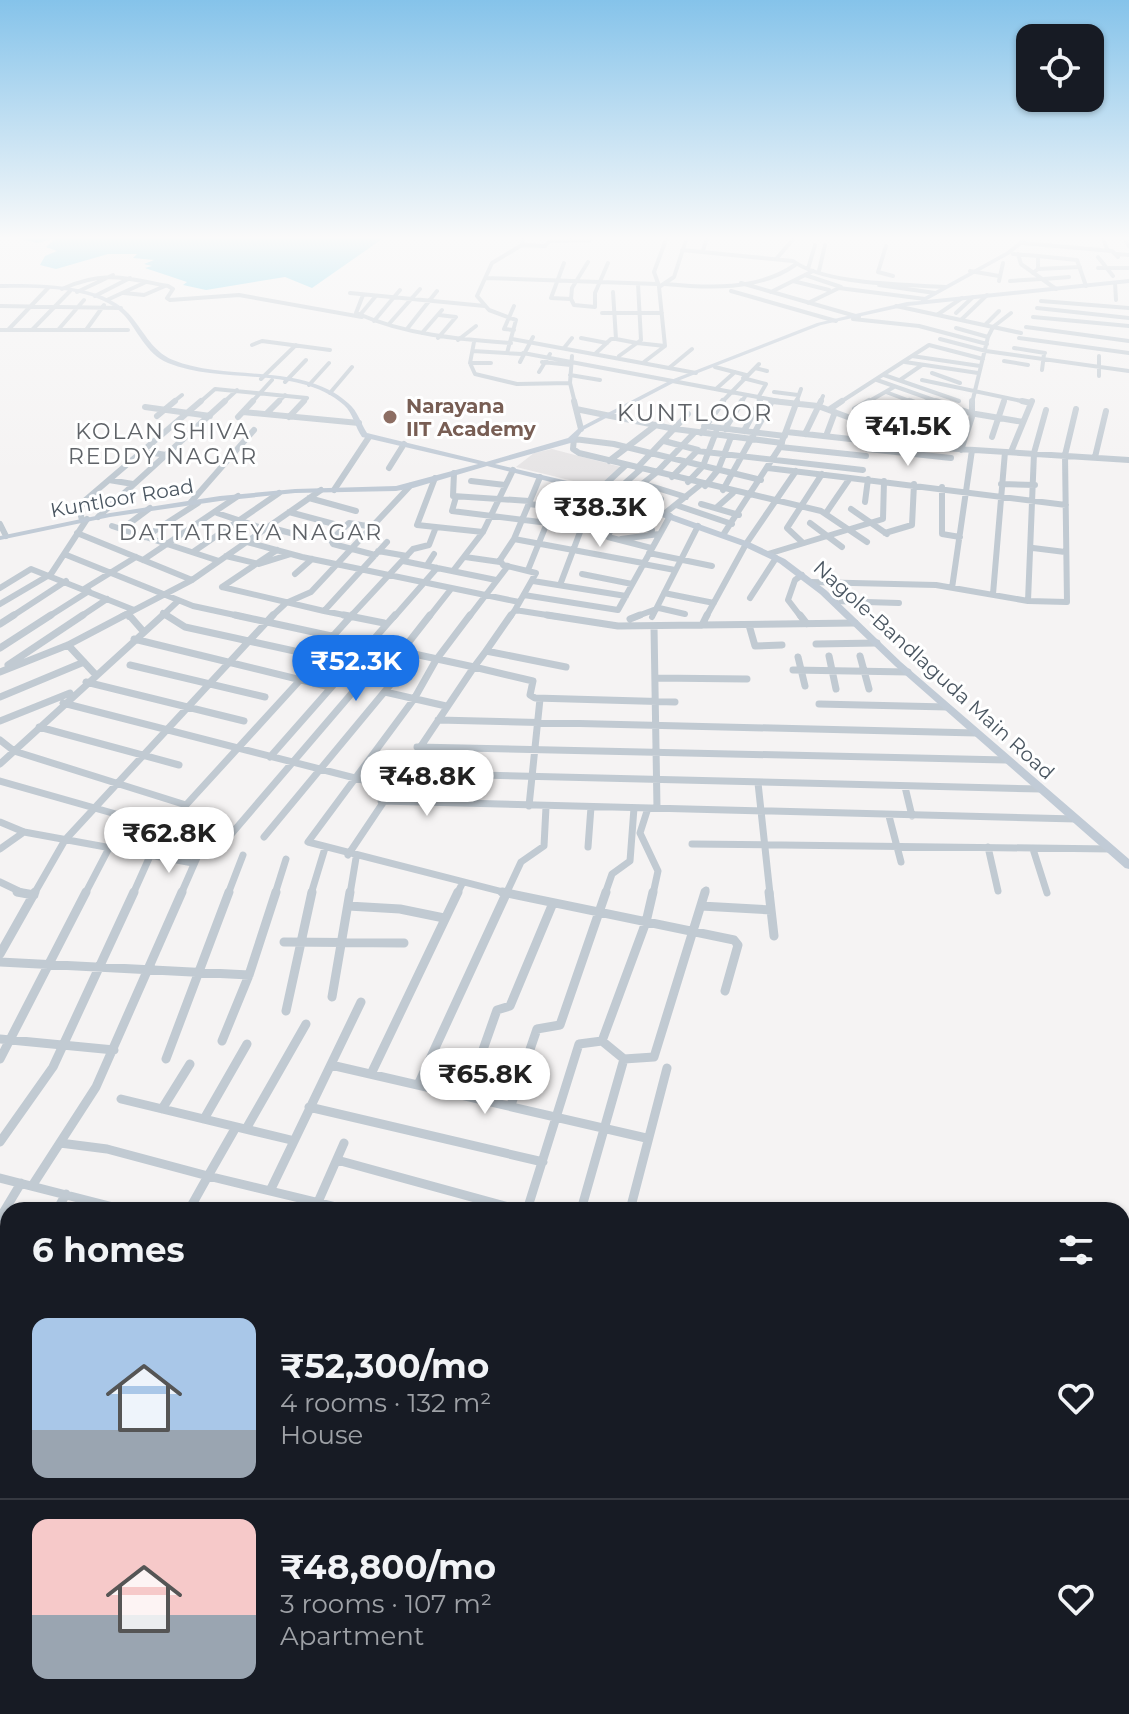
<!DOCTYPE html>
<html lang="en">
<head>
<meta charset="utf-8">
<style>
  :root { --surface:#171b24; --page:#242831; --text:#f1f3f6; --muted:#9ea1a6; --line:#363941; --accent:#1a73e8 }
  body { margin:0; font-family:Montserrat,sans-serif; background:var(--page); color:var(--text); height:100vh; display:flex; flex-direction:column; font-size:30px; white-space:nowrap }
  * { box-sizing:border-box; margin:0 }
  p { font-size:26px; color:var(--muted) }
  .icon { flex:none; width:44px; height:44px; fill:none; stroke:currentColor; stroke-width:2; stroke-linecap:round; stroke-linejoin:round }
  .map { position:relative; flex:1; overflow:hidden }
  .details { position:absolute; left:0px; top:1202px; width:1130px; height:512px; display:flex; flex-direction:column; background:var(--surface); border-radius:24px 24px 0 0; box-shadow:0 2px 6px #0004 }
  .details>* { flex:none }
  .fabs { position:absolute; left:1016px; top:24px; display:grid; gap:16px }
  .fabs a { display:grid; place-items:center; width:88px; height:88px; border-radius:16px; background:var(--surface); box-shadow:0 2px 6px #0004; font-size:40px }
  .price { position:absolute; translate:-50% -68px; padding:0 18px; border-radius:28px; background:#fff; color:#222; font-size:26px; line-height:52px; filter:drop-shadow(0 2px 4px #0008) }
  .price::after { content:''; position:absolute; left:50%; top:48px; width:24px; height:18px; margin-left:-12px; background:inherit; clip-path:polygon(0 0,100% 0,50% 100%) }
  .price.current { background:var(--accent); color:#fff }
  ul { padding:0; list-style:none }
  li { display:flex; align-items:center; gap:24px; height:200px; padding:0 32px }
  li+li { border-top:2px solid var(--line) }
  li span { display:grid; place-items:center; flex:none; width:224px; height:160px; border-radius:16px; color:#555 }
  li>.icon { margin-inline-start:auto }
  span .icon { width:96px; height:96px; fill:#fffc; stroke-width:1 }
  li b { font-size:34px }
  h2 { display:flex; justify-content:space-between; align-items:center; height:96px; padding:0 32px; font-size:34px }
  .map>svg:first-child { display:block }
</style>
</head>
<body>
<div class="map">
<svg width="1129" height="1714" viewBox="0 0 1129 1714">
  <rect width="100%" height="100%" fill="#f5f3f3"/>
  <path fill="#e6e4e5" d="M552,449L621,467L598,487L516,467L534,453Z"/>
  <path fill="#90daee" d="M12,237H385L312,288L285,277L206,290L183,285L187,282L145,268L152,266L144,264L154,260L133,258L137,254H108L56,269L40,265L45,256L57,251L46,247L56,238L37,243Z"/>
  <g fill="none" stroke-linecap="round" stroke-linejoin="round">
    <path stroke="#c1cad2" stroke-width="4" d="M1102,237L1108,251
      M1123,237L1129,246
      M570,240L589,241L592,237
      M1022,243L1112,251L1118,257
      M522,245L545,246L549,241H568L572,237
      M886,246L878,272L893,276
      M682,250L793,261C826,285 904,284 945,287
      M703,251L707,237
      M1013,254L1038,256V269L1033,273
      M1018,254L1021,264L1056,289
      M1117,254L1129,255
      M1038,256L1077,260L1086,286
      M1098,257L1113,276
      M777,258L795,237H791
      M564,263L551,298L571,299L574,305L595,307V293L608,263
      M1098,268H1129
      M808,269L815,245
      M1038,269L1080,267
      M819,271L825,245
      M970,271L999,276
      M805,275L841,287
      M486,278L657,284
      M1044,279L1069,277
      M793,281L829,290
      M999,281L1003,263
      M1010,281L1041,279
      M741,283L859,317
      M1115,283L1116,300
      M665,284C707,288 758,291 795,265
      M879,285L935,293
      M659,286L654,272L667,237
      M62,289C104,270 125,278 168,286L173,289L167,298L170,300L239,295L362,317
      M731,291L836,321
      M77,292L113,275
      M771,292L813,271
      M124,293L144,295L165,286
      M350,293L485,306
      M363,295L356,313C406,335 457,339 511,343
      M95,296L130,278
      M571,299L572,288L588,262
      M107,300L146,282
      M1041,301L1129,308
      M808,303L839,288L925,299
      M0,306L121,308
      M514,306L504,329L514,330
      M896,306L1021,333
      M1037,308L1129,318
      M602,313H662
      M956,313L973,297
      M360,315L375,297
      M937,315L962,298
      M1033,317L1129,326
      M853,319L919,326L987,344
      M961,320L987,295
      M374,321L400,290
      M389,324L420,289
      M985,325L999,311
      M1026,327L1129,341
      M956,328L988,337
      M407,329L437,291
      M0,330H128
      M8,330L48,288
      M32,330L70,291
      M58,330L84,300
      M86,330L104,305
      M422,333L442,310
      M438,338L456,317L439,315
      M581,338L607,343
      M1019,338L1129,353
      M512,339L696,373
      M616,339L637,343L641,340L638,284
      M940,339L986,351L1129,371
      M458,340L476,326
      M474,342L470,363L475,374L517,384L570,383
      M252,345L262,341L330,350
      M564,348L572,338
      M1014,348L1045,353
      M473,351L522,354
      M507,353L516,320L489,310L477,296L492,263L522,245L523,237
      M523,353L790,403
      M595,354L611,339H616L613,292
      M572,356L570,383L575,403
      M619,356L637,343L665,346
      M912,356L980,366
      M1099,356V376
      M1004,361L1028,365
      M520,362L533,337
      M542,362L571,365
      M644,362L665,346L659,287L674,277L687,237
      M905,362L978,373
      M470,363H491
      M715,367L746,375
      M669,368L692,349
      M755,368L767,371
      M1042,370L1044,354
      M539,372L550,354
      M932,373L960,383
      M570,375L600,380
      M884,375L959,401
      M743,378L766,384L758,398
      M261,379L296,345
      M877,380L942,403
      M900,380L922,365
      M922,380L1031,403
      M285,382L306,360
      M309,385L329,363
      M716,389L735,372
      M774,392L798,395
      M886,392L915,403
      M330,393L352,367
      M172,403L182,395
      M199,403L215,389L307,398
      M223,403L237,390
      M251,403L272,380
      M277,403L285,395
      M302,403L307,398
      M721,403L759,364
      M741,403L746,395
      M759,403L762,398
      M796,403L801,389
      M820,403L823,396
      M839,403L929,345L983,359
      M866,403L894,387
      M905,403L909,401
      M925,403L931,400
      M972,403L988,337L993,327L1011,313
      M1003,403L1005,398"/>
    <path stroke="#c1cad2" stroke-width="6" d="M574,401L581,429
      M772,401L818,406L929,447
      M910,401L920,405
      M936,401L970,413L1023,422
      M1022,401L1031,403
      M145,407L210,416
      M576,409L675,429L782,443
      M830,409L842,401
      M855,409L869,401
      M856,409L936,440L932,448
      M937,411L970,423
      M243,412L359,423
      M886,412L909,401
      M266,414L279,401
      M871,415L881,410L914,422
      M926,415L967,432
      M157,416L175,401
      M898,416L929,401
      M238,417L253,401
      M289,417L304,401
      M704,426L785,436
      M928,427L947,435L937,441
      M904,428L947,406
      M725,429L742,401
      M744,431L760,401
      M787,432L914,446
      M701,433L723,401
      M805,434L821,401
      M826,436L835,412
      M992,437L1004,401
      M574,438L573,449L579,453L821,511L867,542
      M574,439L614,444L761,480
      M664,441L698,450L672,477
      M780,447L866,456
      M927,447L1129,460
      M868,449L951,458
      M961,450L972,417V401
      M142,451L166,455
      M697,451L863,470
      M1011,452L1032,401
      M1095,457L1106,411
      M609,461L656,425
      M389,468L404,444
      M637,468L688,414
      M768,468L850,478L826,513
      M454,473L453,496L529,501
      M540,477L514,539L500,560L503,565L536,573L515,610L560,617
      M435,478L417,525L483,532
      M850,478L1066,505
      M109,480L133,484
      M471,481L505,485
      M688,482L703,466L716,432
      M624,484L641,469
      M644,484L686,497
      M1001,484L1035,485
      M705,486L718,470L731,437
      M942,487V534L960,537
      M334,490L369,437
      M636,490L661,499
      M723,490L772,401
      M598,491L626,465
      M456,497L452,511L580,527
      M309,498L356,511
      M623,499L656,473L695,432
      M191,502L254,430
      M865,502L868,479
      M82,503L107,508
      M529,504L588,511
      M701,504L739,515
      M676,505L732,524
      M566,508L577,485
      M716,508L733,493
      M618,509L608,537L651,548
      M851,509L887,534
      M289,512L334,524
      M217,513L265,529
      M664,514L700,485
      M98,517L225,401
      M82,520L79,508L82,503L201,401
      M810,523L842,547
      M0,524L6,536
      M112,526L219,561
      M634,526L652,530
      M268,527L313,539
      M373,527L349,523L331,540L333,544L375,555
      M122,529L150,508
      M77,533L192,580
      M885,533L912,525L914,484
      M723,535L780,447L797,401
      M145,537L198,503
      M514,539L643,563
      M621,539L659,534
      M247,542L302,557L519,602
      M803,543L787,528L822,474
      M1033,548L1065,552
      M378,551L407,556
      M193,552L279,493
      M649,553L712,566
      M64,554L193,606L244,617
      M768,554L883,519L884,481
      M226,556L259,564L291,554
      M465,557L500,562
      M143,560L238,496
      M403,561L496,580
      M643,564L675,570
      M427,565L434,554
      M528,570L547,523
      M453,571L483,532L513,470
      M295,574L312,559
      M582,574L632,584
      M533,581L626,596
      M811,582L936,585L1028,601L1067,602L1065,455L1076,409
      M560,585L588,511L618,509L627,501
      M222,587L324,611L387,542
      M222,587L277,550
      M0,588L31,569L134,610
      M952,588L972,450
      M84,589L136,557
      M664,593L714,603
      M993,594L1005,452
      M524,595L618,610L670,516
      M750,598L776,558
      M833,601L899,603
      M1028,601L1034,453L1046,410
      M0,604L51,574L87,519
      M324,611L354,617
      M129,613V617
      M163,613L169,617
      M11,617L66,581
      M48,617L89,591
      M80,617L107,599
      M121,617L192,580L321,490
      M161,617L178,601
      M271,617L286,603L311,592L410,486
      M350,617L413,549L429,545L436,527
      M394,617L437,568
      M429,617L451,589
      M469,617L508,566
      M510,617L515,610
      M635,617L659,608L685,614
      M652,617L698,526
      M706,617L746,544L796,471
      M801,617L788,600L795,580L802,575"/>
    <path stroke="#c1cad2" stroke-width="7" d="M129,615L143,631
      M166,615L185,627L349,663
      M235,615L474,667L486,651
      M344,615L384,623
      M470,615L436,660L414,699L308,842L511,894
      M511,615L486,651L566,667
      M547,615L618,626L855,623
      M800,615L807,624
      M630,619L640,615
      M0,624L14,615
      M702,625L707,615
      M749,625L755,646L782,645
      M654,626L657,808
      M333,636L352,615
      M134,639L330,687
      M816,644L877,643
      M68,645L95,674
      M0,648L51,615
      M401,652L430,615
      M829,656L836,689
      M860,656L869,689
      M798,657L805,686
      M8,665L83,615
      M130,665L265,697
      M793,670L908,672
      M0,672L68,645L125,615
      M655,678L747,679
      M86,682L244,721
      M385,692L446,706
      M0,697L84,662
      M63,703L390,787
      M819,704L947,707
      M438,720L976,733
      M0,721L70,693
      M39,727L179,765
      M0,740L14,751L186,805L301,679
      M417,747L1006,760
      M270,757L395,615
      M0,764L163,615
      M399,773L1041,789
      M0,781L165,828
      M758,783L770,894
      M905,787L912,816
      M381,801L1076,819
      M529,806L540,699
      M648,808L640,833L658,871L653,894
      M889,816L901,862
      M0,822L24,832L193,863
      M264,837L415,655
      M692,844L1111,849
      M588,847L591,807
      M988,847L998,891
      M0,849L24,832
      M1033,849L1047,893
      M141,854L186,805
      M348,855L474,667L533,681L530,695L535,698L675,702
      M0,882L25,894
      M34,894L65,840L273,615
      M85,894L109,848
      M133,894L150,856
      M181,894L199,853L227,839L370,672
      M228,894L243,855
      M275,894L286,859
      M311,894L325,848
      M350,894L356,858
      M457,894L462,884
      M506,894L521,862L544,846L546,807
      M605,894L612,874L630,861L634,808
      M705,894L706,890"/>
    <path stroke="#c1cad2" stroke-width="9" d="M17,892L34,895
      M502,892L734,940L738,945L725,991
      M769,892L774,936
      M348,906L400,909L444,918
      M701,906L771,910
      M284,942L404,943
      M0,954L35,892
      M0,962L249,975
      M332,997L350,892
      M286,1011L312,892
      M0,1039L114,1050
      M222,1041L249,975L276,892
      M602,1041L624,1059L654,1057L705,892
      M0,1059L86,892
      M166,1059L229,892
      M331,1065L646,1138
      M371,1074L458,892
      M418,1085L507,892
      M467,1095L497,1010L510,1006L553,903
      M121,1099L291,1140
      M511,1105L537,1029L560,1025L606,892
      M309,1107L543,1162
      M162,1109L190,1064
      M204,1119L247,1044
      M246,1129L306,1024
      M0,1142L53,1067L134,892
      M60,1143L107,1149L208,1176L236,1127
      M337,1160L519,1210
      M0,1178L125,1210
      M32,1186L96,1087L182,892
      M270,1191L361,1002
      M318,1202L344,1143
      M57,1210L66,1194
      M189,1210L208,1176L349,1210
      M527,1210L579,1044L602,1041L646,922L653,892
      M581,1210L624,1059
      M630,1210L667,1068
      M0,1218L21,1183"/>
    <path stroke="#c1cad2" stroke-width="12" d="M0,1309L8,1295
      M0,1376L8,1379
      M0,1424L8,1425
      M717,1706L753,1714
      M808,1706V1714
      M926,1706L927,1714
      M993,1706L994,1714
      M451,1714L453,1706
      M515,1714L516,1706
      M591,1714L592,1706
      M675,1714L676,1706"/>
    <path fill="#c1cbd6" fill-rule="evenodd" d="M1025,237H1031L1010,254L927,300L1129,279V283L907,306L821,325L675,382L583,430L574,442L495,464L601,489L749,542L785,559L826,590L901,662L1129,859V869L1125,868L895,666L820,594L779,563L743,546L595,493L487,466L413,488L396,491L295,493L220,501L110,517L0,540V536L110,513L220,496L295,489L396,486L478,464L362,437C355,427 353,413 344,405C298,365 221,385 168,363C145,353 138,330 123,314C96,286 36,287 0,288V284C37,284 100,283 128,313C143,329 151,351 173,360C227,382 303,362 348,403C358,411 361,424 367,433L486,462L568,438L579,428L671,380L817,323L907,302L921,301V299L1006,252Z"/>
  </g>
  <linearGradient id="sky" x2="0" y2="1"><stop stop-color="#85c3ea"/><stop offset="0.5" stop-color="#fafafa"/><stop offset="1" stop-color="#fafafa" stop-opacity="0"/></linearGradient>
  <rect width="1129" height="476" fill="url(#sky)"/>
  <circle fill="#8d6e63" stroke="#fff" stroke-width="3" cx="390" cy="417" r="8"/>
  <g text-anchor="middle" dominant-baseline="central" stroke-width="6" stroke-linejoin="round" paint-order="stroke">
    <g font-size="20" font-weight="bold" fill="#785e54" stroke="#fff" text-anchor="start">
      <text x="406" y="406">Narayana<tspan x="406" dy="23">IIT Academy</tspan></text>
    </g>
    <g font-size="20" fill="#4a5661" stroke="#fff">
      <text transform="translate(122 498) rotate(-10)">Kuntloor Road</text>
      <text transform="translate(934 670) rotate(42)">Nagole-Bandlaguda Main Road</text>
    </g>
    <g font-size="22" letter-spacing="2" fill="#5f6368" stroke="#fff">
      <text x="163" y="431">KOLAN SHIVA<tspan x="163" dy="25">REDDY NAGAR</tspan></text>
      <text x="251" y="532">DATTATREYA NAGAR</text>
    </g>
    <g font-size="24" letter-spacing="2" fill="#5f6368" stroke="#fff">
      <text x="695" y="412">KUNTLOOR</text>
    </g>
  </g>
</svg>
<div class="fabs">
<a><svg class="icon" aria-label="locate" viewBox="0 0 24 24"><circle cx="12" cy="12" r="6"/><path d="M12 2v4M12 18v4M2 12h4M18 12h4"/></svg></a>
</div>
<b class="price" style="left:908px;top:468px">₹41.5K</b>
<b class="price" style="left:600px;top:549px">₹38.3K</b>
<b class="price current" style="left:356px;top:703px">₹52.3K</b>
<b class="price" style="left:427px;top:818px">₹48.8K</b>
<b class="price" style="left:169px;top:875px">₹62.8K</b>
<b class="price" style="left:485px;top:1116px">₹65.8K</b>
<section class="details">
<h2>6 homes<svg class="icon" aria-label="filters" viewBox="0 0 24 24"><path d="M4 7h16M4 17h16"/><circle cx="9" cy="7" r="2"/><circle cx="15" cy="17" r="2"/></svg></h2>
<ul>
<li><span style="background:linear-gradient(#a9c7e8 70%,#9aa5b1 0)"><svg class="icon" aria-label="home" viewBox="0 0 24 24"><path d="M3 11l9-7 9 7M6 9v11h12V9"/></svg></span><div><b>₹52,300/mo</b><p>4 rooms · 132 m²</p><p>House</p></div><svg class="icon" aria-label="heart" viewBox="0 0 24 24"><path d="M12 20l-8-8c-3-5 5-10 8-4 3-6 11-1 8 4z"/></svg></li>
<li><span style="background:linear-gradient(#f6c9c9 60%,#9aa5b1 0)"><svg class="icon" aria-label="home" viewBox="0 0 24 24"><path d="M3 11l9-7 9 7M6 9v11h12V9"/></svg></span><div><b>₹48,800/mo</b><p>3 rooms · 107 m²</p><p>Apartment</p></div><svg class="icon" aria-label="heart" viewBox="0 0 24 24"><path d="M12 20l-8-8c-3-5 5-10 8-4 3-6 11-1 8 4z"/></svg></li>
</ul>
</section>
</div>
</body>
</html>
